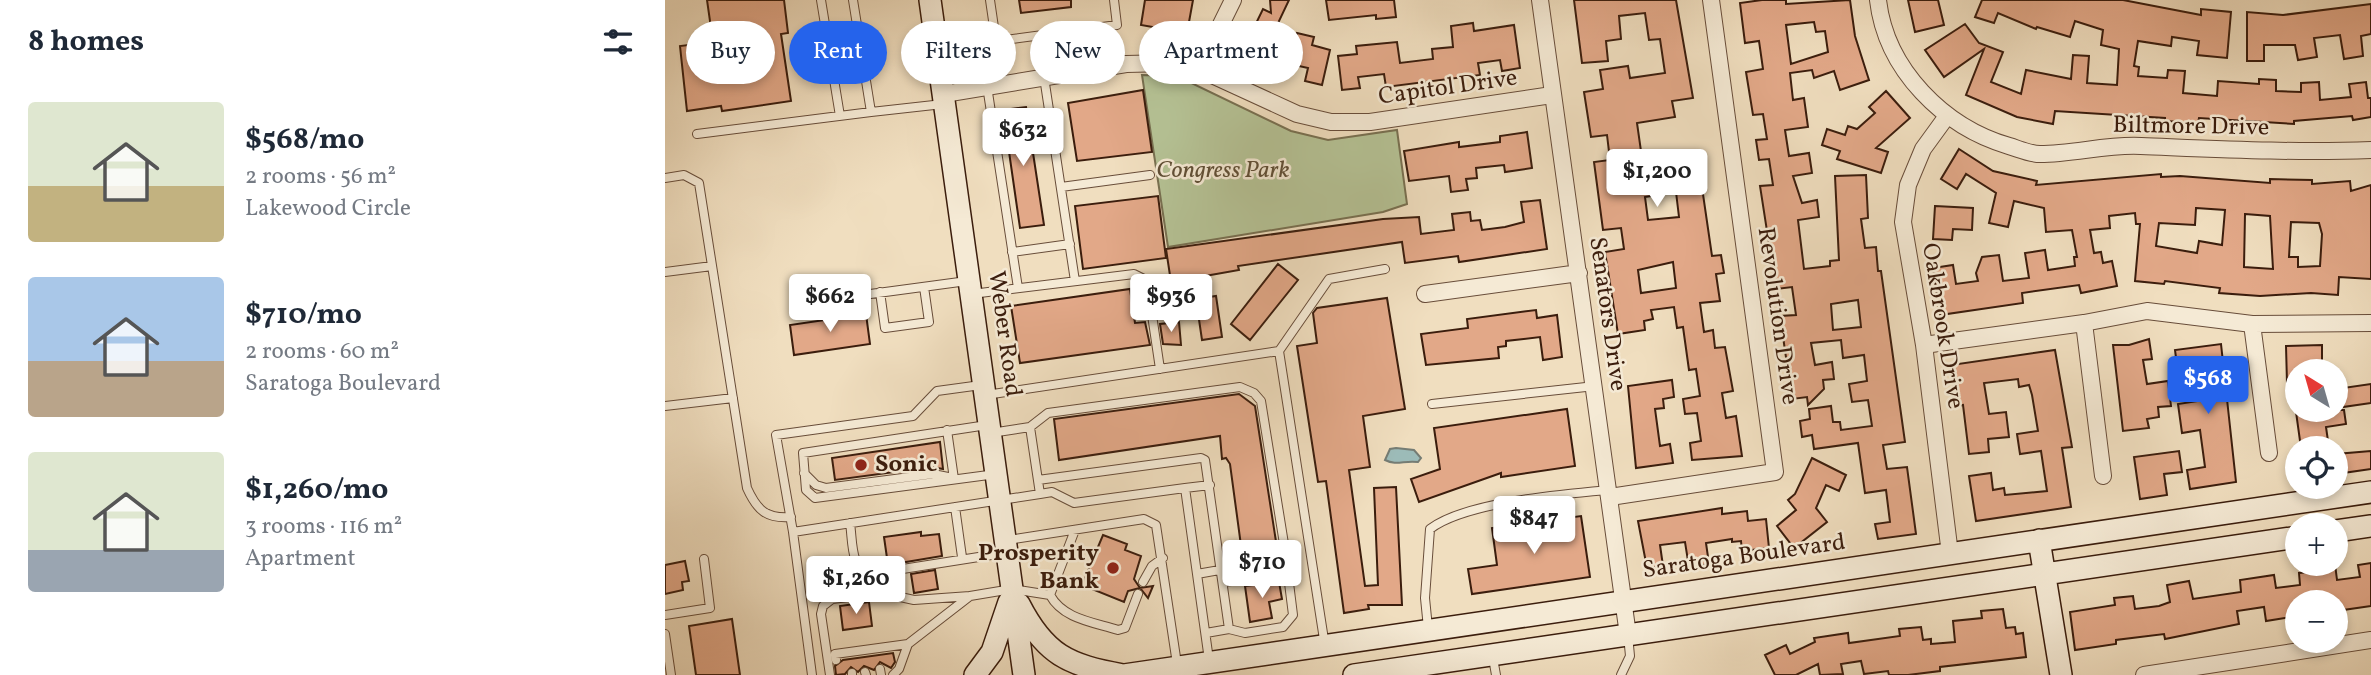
<!DOCTYPE html>
<html lang="en">
<head>
<meta charset="utf-8">
<style>
  :root { --surface:#fff; --page:#f6f6f7; --text:#1f2937; --muted:#747a83; --accent:#2563eb }
  body { margin:0; font-family:Vollkorn,serif; background:var(--page); color:var(--text); height:100vh; display:flex; flex-direction:column; font-size:26px; white-space:nowrap }
  * { box-sizing:border-box; margin:0 }
  p { font-size:23px; color:var(--muted) }
  .icon { flex:none; width:38px; height:38px; fill:none; stroke:currentColor; stroke-width:2; stroke-linecap:round; stroke-linejoin:round }
  .map { position:relative; flex:1; overflow:hidden }
  .side { display:flex; flex-direction:column; background:var(--surface); width:665px }
  .side>* { flex:none }
  .banner { position:absolute; left:21px; top:21px; width:665px; height:63px; display:flex; gap:14px }
  .needle { width:46px; rotate:323deg }
  .tools { position:absolute; left:1620px; top:359px; display:grid; gap:14px }
  .tools a { display:grid; place-items:center; width:63px; height:63px; border-radius:50%; background:var(--surface); box-shadow:0 4px 10px #0003; font-size:35px }
  .price { position:absolute; translate:-50% -60px; padding:0 16px; border-radius:7px; background:#fff; color:#222; font-size:23px; line-height:46px; filter:drop-shadow(0 2px 4px #0008) }
  .price::after { content:''; position:absolute; left:50%; top:42px; width:21px; height:16px; margin-left:-10px; background:inherit; clip-path:polygon(0 0,100% 0,50% 100%) }
  .price.on { background:var(--accent); color:#fff }
  ul { padding:0; list-style:none }
  li { display:flex; align-items:center; gap:21px; height:175px; padding:0 28px }
  li span { display:grid; place-items:center; flex:none; width:196px; height:140px; border-radius:7px; color:#555 }
  li>.icon { margin-inline-start:auto }
  span .icon { width:84px; height:84px; fill:#fffc; stroke-width:1 }
  li b { font-size:30px }
  h2 { display:flex; justify-content:space-between; align-items:center; height:84px; padding:0 28px; font-size:30px }
  .chip { padding:0 24px; border-radius:32px; background:var(--surface); box-shadow:0 4px 10px #0003; font-size:24px; line-height:63px }
  .chip.on { background:var(--accent); color:#fff }
  main { display:flex; flex:1; min-height:0 }
  .map>svg:first-child { display:block }
</style>
</head>
<body>
<main>
<section class="side">
<h2>8 homes<svg class="icon" aria-label="filters" viewBox="0 0 24 24"><path d="M4 7h16M4 17h16"/><circle cx="9" cy="7" r="2"/><circle cx="15" cy="17" r="2"/></svg></h2>
<ul>
<li><span style="background:linear-gradient(#dfe7d0 60%,#c2b280 0)"><svg class="icon" aria-label="home" viewBox="0 0 24 24"><path d="M3 11l9-7 9 7M6 9v11h12V9"/></svg></span><div><b>$568/mo</b><p>2 rooms · 56 m²</p><p>Lakewood Circle</p></div></li>
<li><span style="background:linear-gradient(#a9c7e8 60%,#b9a48a 0)"><svg class="icon" aria-label="home" viewBox="0 0 24 24"><path d="M3 11l9-7 9 7M6 9v11h12V9"/></svg></span><div><b>$710/mo</b><p>2 rooms · 60 m²</p><p>Saratoga Boulevard</p></div></li>
<li><span style="background:linear-gradient(#dfe7d0 70%,#9aa5b1 0)"><svg class="icon" aria-label="home" viewBox="0 0 24 24"><path d="M3 11l9-7 9 7M6 9v11h12V9"/></svg></span><div><b>$1,260/mo</b><p>3 rooms · 116 m²</p><p>Apartment</p></div></li>
</ul>
</section>
<div class="map">
<svg width="1706" height="675" viewBox="0 0 1706 675">
  <rect width="100%" height="100%" fill="#f0debf"/>
  <filter id="stains"><feTurbulence type="fractalNoise" baseFrequency=".00286" numOctaves="4"/><feColorMatrix values="0 0 0 0 .2 0 0 0 0 .09 0 0 0 0 .02 0 0 0 .5 -.17"/></filter>
  <radialGradient id="worn" r=".72"><stop offset=".6" stop-color="#630" stop-opacity="0"/><stop offset="1" stop-color="#630" stop-opacity=".3"/></radialGradient>
  <path fill="#b5c295" stroke="#787051" stroke-width="2" d="M477,75L512,76L626,131L663,140L732,130L742,204L718,212L503,247Z"/>
  <path fill="#9cbbb8" stroke="#757c74" stroke-width="2" d="M731,448L749,450L756,458L753,462C739,460 732,466 720,460L725,449Z"/>
  <path fill="#e2a888" stroke="#3b1d0d" stroke-width="2" fill-rule="evenodd" d="M42,0H119L123,33L116,34L126,101L57,111L56,106L22,111L15,46L48,42Z
    M354,0H406V7L356,13Z
    M480,0H528L522,33L476,25Z
    M605,0H624L595,61L577,52L598,9L606,13Z
    M661,0H729L731,17L711,19V15L664,20Z
    M909,0H1011L1028,98L1007,101L1010,117L972,123L976,151L958,153L961,178L989,175L988,165L1009,163L1008,156L1032,153L1047,256L1056,255L1059,273L1051,274L1055,301L1035,303L1039,332L1048,330L1050,348L1060,347L1068,391L1057,393L1061,418L1071,416L1077,456L1027,460L1025,443L1036,441L1032,413L1020,414L1018,399L1035,396L1031,369L1024,370L1018,327L1012,328L1009,307L986,310L988,319L979,321L980,330L953,334L940,252L959,249L956,228L938,230L929,162L945,160L942,135L926,137L919,92L938,89L935,70L963,66L965,78L1000,73L995,39L984,40L980,13L954,16L956,39L941,41L943,61L917,63ZM1011,192L1014,217L983,220L980,197ZM1008,262L1011,288L976,293L973,270Z
    M1097,0H1121V4L1185,0L1190,36L1204,80L1175,90L1169,71L1149,78L1147,70L1125,73L1128,100L1139,98L1143,127L1120,130L1124,156L1144,153L1147,173L1128,176L1137,203L1152,200L1154,217L1133,220L1139,269L1165,266V261L1174,260L1170,176L1201,175L1203,218L1196,219L1200,248L1211,247L1213,271H1216L1240,442L1218,445L1222,469L1242,467L1251,534L1213,539L1210,524L1225,522L1221,490L1200,493L1193,443L1149,449L1147,435L1137,437L1135,421L1145,419L1144,409L1166,406L1168,422H1175L1176,430L1207,426L1203,400L1187,402L1184,384L1202,381L1199,355L1178,358L1176,340L1146,343L1150,365L1167,362L1169,379L1158,380L1159,389L1143,405L1142,397L1127,399L1115,316L1131,315L1127,287L1111,289L1095,186L1108,185L1104,159L1094,160L1091,140L1102,139L1098,114L1088,115L1081,72L1098,69L1094,41L1080,43L1075,3ZM1149,22L1151,32L1160,31L1163,52L1126,64L1121,25ZM1193,300L1196,327L1168,330L1166,304Z
    M1243,0H1273L1279,25L1250,32Z
    M1317,0H1458L1536,15V9L1566,12L1562,58L1532,55L1534,41L1507,37L1506,46L1473,41L1469,66L1474,67L1473,76L1502,78L1503,70L1520,71L1518,93L1552,96L1553,81L1594,84V79L1611,80V91L1636,92V83L1654,82L1655,100L1686,97L1684,84L1701,82L1703,98H1706V117L1688,120L1687,116L1629,121V124L1534,118L1533,123L1500,121V118L1390,111L1388,124L1352,117L1301,95L1319,49L1279,77L1260,50L1300,24L1314,43L1338,52L1326,82L1356,94L1361,70L1406,79L1408,55L1424,56L1422,83L1452,85L1454,49L1436,45L1438,30L1410,21L1405,37L1372,27L1371,29L1333,13L1329,23L1310,17Z
    M1706,4V34L1696,36L1698,56L1679,59L1675,35L1649,38L1652,57L1633,60L1630,45H1599V61H1582V12L1618,15Z
    M808,23L809,31L849,25L855,68L837,71L835,60L813,63L815,75L721,87L719,74L693,77L695,88L677,90L673,56L692,54L691,46L732,42L735,63L768,59L767,49L788,47L786,26Z
    M632,33L649,37L647,45L665,50L657,85L640,81L643,68L625,64Z
    M478,90L487,152L412,161L403,103Z
    M1221,91L1245,118L1211,148L1223,152L1216,173L1172,159L1175,151L1157,145L1162,129L1180,135L1183,126L1192,129L1210,113L1204,107Z
    M361,107L379,225L355,228L338,110Z
    M862,132L867,168L840,172L839,165L811,168L812,178L801,179L803,190L786,192L784,176L744,181L739,151L794,142V147L835,142V136Z
    M1294,149L1328,171L1372,181L1371,185L1496,174V177L1515,176L1605,183V179L1647,180V184L1685,181L1686,191L1706,185V279L1674,277L1673,295L1646,293L1595,296L1554,293L1555,288L1500,281L1499,284L1470,281L1475,224H1471L1470,213L1444,216L1445,228L1425,230L1429,253L1436,252L1438,263L1447,261L1452,286L1416,293L1414,285L1357,293L1358,303L1275,315L1268,268L1288,265L1291,284L1313,281L1311,273L1317,257L1334,255L1338,281L1364,278L1360,253L1380,250L1383,270L1410,266L1409,257H1412L1407,230L1381,232L1379,208L1349,201L1343,227L1324,223L1331,193L1301,174L1292,189L1276,179ZM1531,208L1560,210L1557,245L1534,241L1532,253L1491,246L1494,223L1530,225ZM1580,214L1605,216L1608,269L1579,267ZM1626,222L1654,223L1657,234L1655,266L1633,267V257H1624Z
    M493,196L501,258L418,269L410,206Z
    M875,200L882,249L794,262L793,256L740,263L737,242L573,266L574,270L506,282L501,249L718,219L754,217L756,234L789,230L787,214L805,212L806,221L815,220L817,230L840,227L859,222L856,202Z
    M1270,206L1308,208L1307,230L1288,229L1287,240L1268,239Z
    M613,264L633,280L585,340L566,324Z
    M465,289L470,323L480,322L485,345L355,363L346,306Z
    M551,296L557,337L537,340L531,299Z
    M722,298L740,409L698,416L705,467L684,470L700,586L713,585L709,488L731,487L737,605H703L704,609L679,613L661,481L653,482L632,346L652,343L648,313L652,308Z
    M871,310L872,318L892,315L897,357L878,360L875,337L841,341V346L833,347L834,358L761,365L756,334L803,328L802,319Z
    M201,314L205,344L129,355L125,325Z
    M514,322L516,345L498,344L495,324Z
    M1484,339L1487,359L1478,360L1482,384L1503,381L1506,406L1493,407L1494,417L1482,419L1484,428L1458,431L1448,345H1464Z
    M1556,344L1571,482L1525,489L1522,470L1540,467L1535,430L1517,433L1513,404L1533,401L1531,392L1534,391L1532,370L1513,373L1510,350Z
    M1657,345V366L1649,367V371H1633V383H1622L1621,346Z
    M1390,350L1407,447L1397,448L1406,507L1311,521L1304,476L1326,473L1328,490L1339,488L1340,495L1382,491L1376,451L1355,454L1352,434L1373,431L1367,395L1364,385L1354,387L1353,379L1319,383L1324,414L1341,412L1344,437L1323,439L1324,452L1304,454L1298,405L1291,406L1286,365Z
    M1007,380L1009,397L998,399L999,408L990,409L995,446L1005,444L1008,463L971,468L963,386Z
    M1706,384V403L1671,408V389Z
    M574,394L590,406L612,548L577,553L565,464L561,458L557,459L555,436L394,460L389,419Z
    M902,409L910,466L836,477V473L754,502L746,479L775,469L769,428Z
    M1649,410H1679L1681,424L1661,427L1664,448H1636L1631,412Z
    M275,442L278,469L267,467L170,480L167,458Z
    M1514,451L1517,472L1499,474L1502,495L1475,499L1469,457Z
    M1706,451V469L1671,474V454Z
    M1147,458L1181,475L1174,491L1161,485L1151,508L1162,522L1129,548L1112,526L1131,510L1123,500L1130,494Z
    M1057,508V514L1082,511L1083,521L1101,519L1104,548L1077,551L1076,541L1067,542V539L1041,543L1044,564L1024,567L1020,542L995,545L998,566L982,568L973,521Z
    M916,516L925,577L807,594L803,569L832,565L827,528Z
    M256,532V536L274,534L277,556L223,565L219,537Z
    M438,535L462,544L460,550L476,556L469,579L475,588L488,586L483,598L475,588L463,591L459,602L417,585Z
    M20,561L24,581L17,582L18,590L0,594V565Z
    M1706,563V606L1671,611V602H1633V616L1601,621L1599,607L1572,611L1574,624L1500,639L1499,634L1451,640V644L1410,650L1405,612L1450,605L1449,598L1468,596L1470,609L1494,606L1505,602L1502,585L1524,581L1528,599L1576,592L1575,580L1609,575L1611,588L1635,585L1634,573L1654,571L1653,564H1670L1672,580L1695,577L1693,565Z
    M270,570L273,589L249,593L246,574Z
    M614,582L617,599L604,602L607,618L585,622L580,586Z
    M204,602L207,626L178,630L175,606Z
    M1338,609L1341,628L1350,627L1351,634L1358,633L1361,657L1275,667V671L1243,675H1224L1223,671L1199,674L1196,661L1176,664L1178,674L1155,675L1153,664L1131,675H1110L1100,655L1121,645L1125,654L1150,642L1149,638L1183,633L1184,643L1235,636L1234,629L1256,627L1258,640L1266,639V644L1290,642L1288,621L1317,618L1316,611Z
    M67,619L75,675H31L24,626Z
    M228,653L230,662L226,668L215,662L209,670L199,666L193,672L186,667L180,674L171,675L170,666L178,660Z"/>
  <g fill="none" stroke-linecap="round" stroke-linejoin="round">
    <defs>
      <path id="lane" d="M156,0L175,116
        M188,0L206,112L278,104
        M325,0L331,41
        M273,49L452,25L449,0
        M379,77L410,281
        M322,86L353,288
        M32,134L206,112
        M0,178L19,175L34,183L82,488C92,510 101,519 126,517
        M396,187L485,175
        M347,252L405,244
        M0,272L47,266
        M215,292L220,328L264,322L259,287
        M307,294L469,274L479,279L483,288L495,369
        M131,304L302,281
        M614,351L664,279L720,269
        M321,395L614,351L660,646
        M767,404L930,386
        M0,406L68,398
        M322,425L138,453L141,490L150,498L331,474
        M365,427L383,413L575,387L589,393L596,401L620,550L617,559L532,574
        M282,430L289,479
        M139,473L151,485L161,488L268,474L283,477
        M373,480L536,458L540,460L564,629
        M520,488L545,485
        M375,494L387,492L409,503L520,488L544,660
        M290,507L297,557
        M185,523C188,543 185,569 206,574L339,553
        M128,532L111,435L248,416L272,391L316,385
        M343,540L479,519L491,525L512,664
        M478,582L487,566L498,558
        M385,595C398,619 428,622 453,630L460,628L473,594
        M385,595L410,530
        M0,615L45,608L39,559
        M763,628L760,598L765,529C800,502 899,494 944,490
        M541,633L564,629L580,633L618,627L628,615L624,583L618,575L558,582
        M0,634L6,675
        M828,658L831,675
        M171,660L170,654L243,644
        M215,669L216,675
        M200,672L201,675
        M187,673V675
        M147,675L128,532L375,494L365,427L326,433
        M165,675L156,614L158,606L167,599L217,593L249,600L305,596
        M228,675L234,669L243,644L305,596L347,589L385,595
        M956,675L965,656L963,635"/>
      <path id="street" d="M875,0L963,635
        M1213,0C1221,70 1279,127 1344,146C1354,149 1365,154 1375,154C1409,154 1443,144 1476,146C1553,149 1629,153 1706,150
        M534,69L568,0
        M279,94L461,64L504,63L534,69L632,114L666,122H705L887,95
        M1282,116L1258,149L1243,185L1238,222L1259,345L1285,554
        M760,294L914,273
        M1419,323L1438,476
        M1587,324L1604,453
        M1259,345L1419,323L1482,311L1587,324L1706,323
        M945,497L1110,472L1046,0
        M1479,675L1706,640"/>
      <path id="secondary" d="M265,0L359,675
        M1671,531L1706,526
        M1374,540L1396,675
        M354,604C380,655 403,665 458,675
        M310,675L327,652L344,602
        M459,675L1706,492
        M689,675L1633,537"/>
    </defs>
    <use href="#lane" stroke="#684d3a" stroke-width="10"/>
    <use href="#street" stroke="#684d3a" stroke-width="18"/>
    <use href="#secondary" stroke="#3b1d0d" stroke-width="24"/>
    <use href="#lane" stroke="#f5ead5" stroke-width="8"/>
    <use href="#street" stroke="#f5ead5" stroke-width="16"/>
    <use href="#secondary" stroke="#f5ead5" stroke-width="21"/>
  </g>
  <g fill="#8f2418" stroke="#f5ead5" stroke-width="2.5">
    <circle cx="196" cy="465" r="7"/>
    <circle cx="448" cy="568" r="7"/>
  </g>
  <g text-anchor="middle" dominant-baseline="central" stroke-width="5" stroke-linejoin="round" paint-order="stroke">
    <g font-size="24" fill="#3b1d0d" stroke="#f5ead5">
      <text transform="translate(783 88) rotate(-8)">Capitol Drive</text>
      <text transform="translate(1526 127) rotate(1)">Biltmore Drive</text>
      <text transform="translate(942 314) rotate(82)">Senators Drive</text>
      <text transform="translate(1112 316) rotate(82)">Revolution Drive</text>
      <text transform="translate(1277 326) rotate(81)">Oakbrook Drive</text>
      <text transform="translate(339 334) rotate(82)">Weber Road</text>
      <text transform="translate(1079 557) rotate(-8)">Saratoga Boulevard</text>
    </g>
    <g font-size="24" font-style="italic" fill="#604f36" stroke="#f5ead5">
      <text x="558" y="171">Congress Park</text>
    </g>
    <g font-size="24" font-weight="bold" fill="#3b1d0d" stroke="#f5ead5" text-anchor="start">
      <text x="210" y="465">Sonic</text>
      <text x="434" y="554" text-anchor="end">Prosperity<tspan x="434" dy="28">Bank</tspan></text>
    </g>
  </g>
  <rect width="100%" height="100%" filter="url(#stains)"/>
  <rect width="100%" height="100%" fill="url(#worn)"/>
</svg>
<div class="tools">
<a><svg class="needle" viewBox="-14 -14 28 28"><path d="M0-13l5 13h-10z" fill="#e53935"/><path d="M0 13l5-13h-10z" fill="#747a83"/></svg></a>
<a><svg class="icon" aria-label="locate" viewBox="0 0 24 24"><circle cx="12" cy="12" r="6"/><path d="M12 2v4M12 18v4M2 12h4M18 12h4"/></svg></a>
<a>+</a>
<a>−</a>
</div>
<b class="price" style="left:358px;top:168px">$632</b>
<b class="price" style="left:992px;top:209px">$1,200</b>
<b class="price" style="left:165px;top:334px">$662</b>
<b class="price" style="left:506px;top:334px">$936</b>
<b class="price on" style="left:1543px;top:416px">$568</b>
<b class="price" style="left:869px;top:556px">$847</b>
<b class="price" style="left:597px;top:600px">$710</b>
<b class="price" style="left:191px;top:616px">$1,260</b>
<div class="banner">
<a class="chip">Buy</a>
<a class="chip on">Rent</a>
<a class="chip">Filters</a>
<a class="chip">New</a>
<a class="chip">Apartment</a>
</div>
</div>
</main>
</body>
</html>
